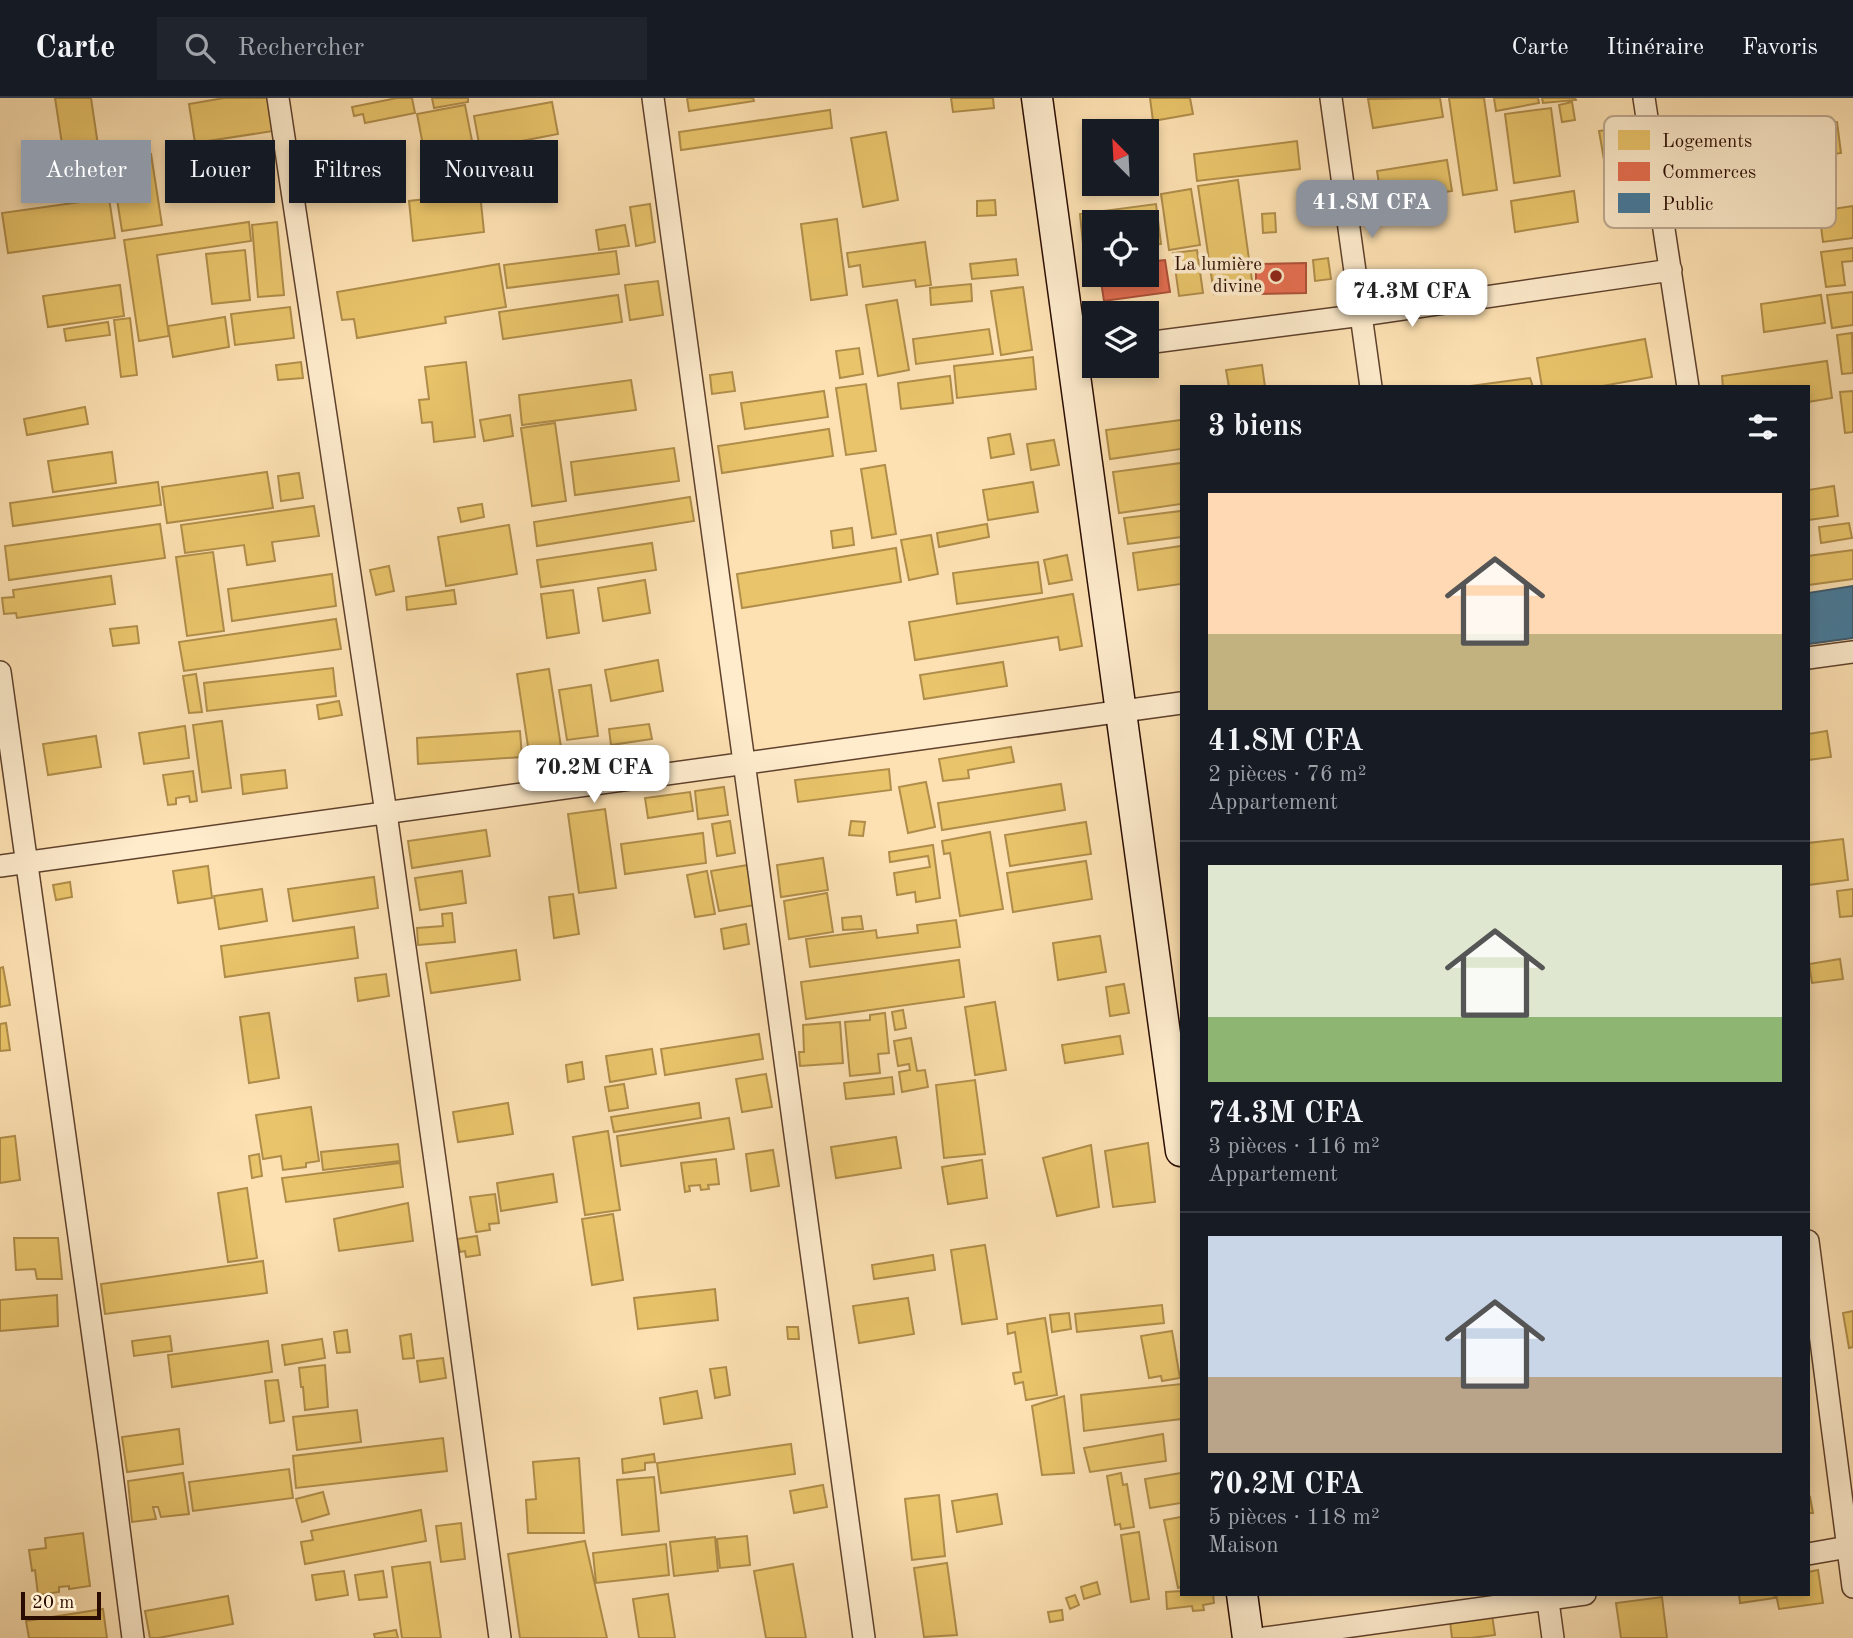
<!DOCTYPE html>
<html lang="fr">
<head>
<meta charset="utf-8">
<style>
  :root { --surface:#171b24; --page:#20242c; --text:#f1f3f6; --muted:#9ea1a6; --line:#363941; --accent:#8c9099 }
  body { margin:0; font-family:"Old Standard TT",serif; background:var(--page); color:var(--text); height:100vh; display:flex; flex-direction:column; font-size:26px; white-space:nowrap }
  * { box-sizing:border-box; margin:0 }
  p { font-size:23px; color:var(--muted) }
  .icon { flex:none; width:38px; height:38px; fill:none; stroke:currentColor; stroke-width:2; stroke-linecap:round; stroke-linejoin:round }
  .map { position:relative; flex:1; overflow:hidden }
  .details { position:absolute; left:1180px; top:287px; width:630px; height:1211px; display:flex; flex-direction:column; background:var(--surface); border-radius:0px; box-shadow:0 4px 10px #0003 }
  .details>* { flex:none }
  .hud { position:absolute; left:21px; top:42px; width:665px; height:63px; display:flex; gap:14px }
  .needle { width:46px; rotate:336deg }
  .buttons { position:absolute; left:1082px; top:21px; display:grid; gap:14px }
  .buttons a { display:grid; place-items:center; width:77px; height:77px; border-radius:0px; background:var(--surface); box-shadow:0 4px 10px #0003; font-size:35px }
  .scale { position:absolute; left:21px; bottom:18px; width:80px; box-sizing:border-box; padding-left:7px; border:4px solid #2a0c00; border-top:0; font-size:19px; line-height:24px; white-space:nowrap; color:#2a0c00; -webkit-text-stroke:5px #feeccd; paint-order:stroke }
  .price { position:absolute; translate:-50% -60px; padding:0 16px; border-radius:14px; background:#fff; color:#222; font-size:23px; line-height:46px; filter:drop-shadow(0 2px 4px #0008) }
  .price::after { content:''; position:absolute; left:50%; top:42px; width:21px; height:16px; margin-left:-10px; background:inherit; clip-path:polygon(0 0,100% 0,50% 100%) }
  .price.current { background:var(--accent); color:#fff }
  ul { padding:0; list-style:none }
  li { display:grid; align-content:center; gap:14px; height:371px; padding:0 28px }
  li+li { border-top:2px solid var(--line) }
  li span { display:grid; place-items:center; height:217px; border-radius:0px; color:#555 }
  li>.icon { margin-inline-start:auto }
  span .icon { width:126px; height:126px; fill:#fffc; stroke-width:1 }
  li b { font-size:30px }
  h2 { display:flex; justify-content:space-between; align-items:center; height:84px; padding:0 28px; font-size:30px }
  .pill { padding:0 24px; border-radius:0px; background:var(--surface); box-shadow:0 4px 10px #0003; font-size:24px; line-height:63px }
  .pill.current { background:var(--accent); color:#fff }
  header { display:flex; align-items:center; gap:42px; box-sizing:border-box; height:98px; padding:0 35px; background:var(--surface); border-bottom:2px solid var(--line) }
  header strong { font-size:33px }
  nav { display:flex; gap:38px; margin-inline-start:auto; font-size:24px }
  .search { width:490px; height:63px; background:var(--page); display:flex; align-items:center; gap:18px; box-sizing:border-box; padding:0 24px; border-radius:0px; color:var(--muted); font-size:26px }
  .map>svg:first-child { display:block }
</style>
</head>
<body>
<header>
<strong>Carte</strong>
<div class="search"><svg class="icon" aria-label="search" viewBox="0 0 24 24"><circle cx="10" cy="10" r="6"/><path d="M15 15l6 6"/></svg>Rechercher</div>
<nav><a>Carte</a><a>Itinéraire</a><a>Favoris</a></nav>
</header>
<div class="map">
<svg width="1853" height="1540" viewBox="0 0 1853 1540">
  <rect width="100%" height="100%" fill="#fde1b2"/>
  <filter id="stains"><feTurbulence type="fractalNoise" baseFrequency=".00286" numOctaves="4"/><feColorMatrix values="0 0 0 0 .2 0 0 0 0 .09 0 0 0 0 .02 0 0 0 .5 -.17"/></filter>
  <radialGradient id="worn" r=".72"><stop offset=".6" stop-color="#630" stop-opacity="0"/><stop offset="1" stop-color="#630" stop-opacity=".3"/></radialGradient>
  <path fill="#e9c46a" stroke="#b08d4a" stroke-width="2" d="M55,0H91L99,54L64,59Z
    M224,0H268L273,33L195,45L189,6Z
    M397,0H412L415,15L365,25L363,16L354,18L352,9Z
    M432,0H468V4L434,10Z
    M687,0H753L754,3L689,13Z
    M951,0H993L994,10L953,14Z
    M1150,0H1190L1193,16L1153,23Z
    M1440,0L1443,19L1373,30L1368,1Z
    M1449,0H1484L1497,92L1463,97Z
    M1494,0H1538L1539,5L1496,13Z
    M1542,0H1575L1576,2L1543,5Z
    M552,4L558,36L480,51L474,18Z
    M1572,4L1575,22L1562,24L1559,7Z
    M465,7L480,84L432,94L417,16Z
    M1551,10L1560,78L1514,85L1505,16Z
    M830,12L832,30L681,52L679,34Z
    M1837,24L1841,55L1810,60L1806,28Z
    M1623,29L1632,74L1607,79L1599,33Z
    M886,34L898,102L863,109L851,40Z
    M1297,43L1300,71L1197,83L1194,56Z
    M151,56L162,127L122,133L111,63Z
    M1447,62L1452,93L1382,104L1377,73Z
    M1238,82L1253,190L1214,196L1198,88Z
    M1191,91L1200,147L1169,152L1161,96Z
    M1574,93L1578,124L1515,134L1511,103Z
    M480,95L484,134L413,143L409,103Z
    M109,100L115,140L8,155L2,115Z
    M995,102L996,117L977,118V103Z
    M650,106L655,144L636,148L630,109Z
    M1156,106L1161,146L1146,148V124H1094V144L1083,146L1080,116Z
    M1853,108V140L1823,144L1819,113Z
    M1275,115L1276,134L1263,135L1262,116Z
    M837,121L847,197L811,202L801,126Z
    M249,124L251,143L157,157L169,238L139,243L124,142Z
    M277,124L284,197L258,199L252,127Z
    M625,127L629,148L599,152L596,132Z
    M925,144L931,187L916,189L915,182L863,189L860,167L849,169L847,155Z
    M1853,150V163L1842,164L1845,187L1826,189L1821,154Z
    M245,152L250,202L212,206L206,156Z
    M1197,152L1203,195L1179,198L1173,155Z
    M616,153L619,176L507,190L504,167Z
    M1328,160L1331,181L1315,183L1313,162Z
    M1016,161L1018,177L972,181L970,166Z
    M499,166L506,209L445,219L446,225L357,240L354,221L342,222L337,194Z
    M658,183L663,217L630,222L625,187Z
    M971,186L972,203L931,207L930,190Z
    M120,187L124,218L48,229L43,198Z
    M1023,189L1032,252L1001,257L991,193Z
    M1853,194V227L1832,230L1827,197Z
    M618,197L622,224L503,241L499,214Z
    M1821,197L1825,225L1764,234L1761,206Z
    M897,202L909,272L878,278L866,207Z
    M290,209L294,240L235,247L231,216Z
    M225,219L229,249L173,259L168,228Z
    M130,220L137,277L121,279L114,222Z
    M108,224L110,237L66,243L64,231Z
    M989,231L993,256L916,266L913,241Z
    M1852,235L1853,275L1842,276L1837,237Z
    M1645,241L1652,279L1597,289H1542L1537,260Z
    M859,250L863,276L840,280L836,253Z
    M1033,259L1036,291L957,300L954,268Z
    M1827,263L1832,300L1808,304V289H1723L1722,278Z
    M301,264L303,280L278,282L276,267Z
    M466,264L475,339L434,344L432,324L422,325L419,302L429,301L425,269Z
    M1262,267L1265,289H1229L1226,272Z
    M732,274L735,293L712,296L710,277Z
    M950,278L953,305L901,311L898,285Z
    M1530,280L1533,289H1463Z
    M631,282L636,312L522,327L519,297Z
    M866,286L876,353L846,357L836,290Z
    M824,293L828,319L745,331L741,305Z
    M1853,293V334L1845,335L1840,294Z
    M85,309L88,326L27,337L24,321Z
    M510,317L513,338L484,343L480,322Z
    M1181,322V351L1110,361L1106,332Z
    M555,325L566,403L532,408L521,330Z
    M829,331L833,358L722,375L718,348Z
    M1010,336L1014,356L991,360L988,340Z
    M1054,342L1059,367L1031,372L1027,346Z
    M674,350L679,383L575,397L571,364Z
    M112,354L116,385L53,394L48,363Z
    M1181,365V406L1119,415L1113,374Z
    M885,367L896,436L872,440L861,371Z
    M267,374L273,410L167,425L162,389Z
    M299,375L303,400L281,403L278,378Z
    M158,384L161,407L13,428L10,405Z
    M1033,384L1038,414L988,422L983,392Z
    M1834,388L1838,418L1808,422V392Z
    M690,399L694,423L537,448L534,424Z
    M482,406L484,419L461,424L458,410Z
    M314,408L319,438L272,444L275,463L247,467L244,447L185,455L181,427Z
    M1181,413V439L1128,446L1124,420Z
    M1849,425L1852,440L1821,445L1819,429Z
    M160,426L165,460L9,482L5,448Z
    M987,426L989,439L939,449L937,435Z
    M509,427L517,476L446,488L438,439Z
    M852,430L854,447L833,450L831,433Z
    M931,437L938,476L909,482L901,442Z
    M652,445L656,472L541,489L537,462Z
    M1181,448V486L1138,492L1133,455Z
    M896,450L901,484L742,510L737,476Z
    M1853,452V481L1808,487V458Z
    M213,454L224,533L187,538L176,459Z
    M1067,457L1072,482L1049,486L1044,462Z
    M1038,464L1042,495L957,506L953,475Z
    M389,468L394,493L376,497L370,472Z
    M332,476L336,508L232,523L228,491Z
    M111,478L115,506L17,520L16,515L4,516L2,500L14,499L13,492Z
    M645,482L650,515L603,523L598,490Z
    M454,492L456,506L407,512L406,499Z
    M573,492L579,535L547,540L541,496Z
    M1073,496L1082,548L1060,552L1058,539L915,562L909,524Z
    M336,521L341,551L184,573L179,544Z
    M137,528L139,545L113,548L110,531Z
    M658,562L663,593L611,603L605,572Z
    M1003,564L1007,588L924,601L920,577Z
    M333,570L336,598L207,613L204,585Z
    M549,571L561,649L529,655L517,576Z
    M196,576L202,614L189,615L183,578Z
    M591,587L598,638L567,642L559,592Z
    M339,603L342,617L319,621L317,607Z
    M222,623L231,690L202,694L193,627Z
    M649,626L652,641L611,647L609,631Z
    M185,628L189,660L144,666L139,635Z
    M520,633L522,659L418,666L417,640Z
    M1827,633L1831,659L1808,662V636Z
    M96,638L101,669L48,677L43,646Z
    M1011,649L1014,664L968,672L969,680L943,683L939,661Z
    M889,671L891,692L798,704L795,682Z
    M285,672L287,690L243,696L241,677Z
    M193,673L197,703L190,704L189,698L176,700V706L168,707L163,677Z
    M926,684L935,729L908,735L899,689Z
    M1061,686L1065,712L942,732L938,705Z
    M724,689L728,717L698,721L695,693Z
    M690,694L693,713L648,720L645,700Z
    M605,711L616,790L579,795L568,716Z
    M730,723L735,755L717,758L712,726Z
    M851,723L865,724L863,738L849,737Z
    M1086,724L1091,756L1010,768L1005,737Z
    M486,732L490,758L412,770L408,743Z
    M990,734L1003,811L960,818L950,755L944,756L942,743Z
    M703,735L706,765L625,776L621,746Z
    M1843,741L1848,782L1808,787V745Z
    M933,747L940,800L916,804L915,794L897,797L894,775L930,769L928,758L890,764L889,754Z
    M823,760L828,792L781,799L777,767Z
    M1086,763L1092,801L1013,814L1007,775Z
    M748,767L755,807L719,813L711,773Z
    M208,768L212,800L178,805L173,773Z
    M462,773L466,805L420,812L415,780Z
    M707,773L715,816L695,819L687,777Z
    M374,779L378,810L293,823L288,791Z
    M70,784L72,799L56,802L53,787Z
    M262,791L267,823L219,831L214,798Z
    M1853,791V818L1840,819L1837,793Z
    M827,795L833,834L789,841L784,803Z
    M573,796L579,836L554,840L549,799Z
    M452,815L455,844L418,847L417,830L443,828L442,816Z
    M861,818L863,831L843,832L842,820Z
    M956,822L960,849L810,869L806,841L876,832L877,840L918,835L917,827Z
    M746,826L749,846L724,851L721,831Z
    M354,829L358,860L225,879L221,848Z
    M1100,838L1106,874L1058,882L1053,845Z
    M516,852L520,882L431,895L426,865Z
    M1840,861L1843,881L1812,885L1809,866Z
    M959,862L964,899L806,921L801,884Z
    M3,869L10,907L0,909V870Z
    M386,876L389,898L358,903L355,880Z
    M1124,886L1129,915L1110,918L1106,889Z
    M995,904L1006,972L975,977L965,909Z
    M903,912L906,930L895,932L892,914Z
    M269,915L279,980L249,985L240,919Z
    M885,915L889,955L878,956L880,975L850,978L845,924L870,922V917Z
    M840,924L843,965L800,968L799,954H804L803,927Z
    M6,925L10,952L0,953V926Z
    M759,936L763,961L665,977L661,951Z
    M1120,938L1123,956L1065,965L1062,947Z
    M911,940L917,973L925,972L928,989L902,994L899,974L910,972L909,966L898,968L894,943Z
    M652,951L656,976L610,984L606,958Z
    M582,964L584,981L568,984L566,967Z
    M766,976L772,1009L742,1014L736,981Z
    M892,979L894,996L846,1001L844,985Z
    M975,982L985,1056L944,1060L936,987Z
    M624,986L628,1010L609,1013L605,989Z
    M508,1005L513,1036L458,1044L453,1014Z
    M699,1005L701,1020L614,1034L611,1019Z
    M311,1009L319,1063L306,1065V1069L283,1072L281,1058L263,1061L256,1017Z
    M729,1020L734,1051L621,1068L617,1038Z
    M608,1033L620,1112L585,1117L573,1039Z
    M15,1038L20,1082L0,1085V1040Z
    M896,1039L901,1070L836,1080L831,1049Z
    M1148,1045L1155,1104L1113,1109L1105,1053Z
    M398,1046L400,1063L323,1072L321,1054Z
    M1091,1047L1099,1109L1057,1118L1043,1060Z
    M773,1052L779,1088L751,1093L746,1056Z
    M259,1056L262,1078L252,1080L249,1058Z
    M716,1061L719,1086L708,1087L709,1091L701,1092L700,1087L689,1088L690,1093L685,1094L681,1065Z
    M982,1062L987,1100L948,1106L942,1069Z
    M400,1065L403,1089L286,1104L282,1080Z
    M553,1076L557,1104L501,1113L497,1085Z
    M247,1090L257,1160L228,1164L218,1095Z
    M495,1096L499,1125L489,1126L490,1132L476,1134L470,1099Z
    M408,1105L413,1143L339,1153L334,1121Z
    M613,1116L623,1182L592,1187L582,1121Z
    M477,1138L480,1157L466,1159L465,1153L460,1154L457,1141Z
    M14,1140H58L62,1181H37L35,1171L16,1172Z
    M985,1147L997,1221L962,1226L951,1152Z
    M933,1157L935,1172L874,1181L872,1167Z
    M263,1163L267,1195L105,1216L101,1186Z
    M715,1191L718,1222L638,1231L634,1200Z
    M57,1197L58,1228L0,1233V1202Z
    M908,1200L914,1236L859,1245L853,1208Z
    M1162,1207L1164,1225L1077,1234L1075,1216Z
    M1853,1213V1249L1849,1250L1843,1215Z
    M1069,1215L1071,1231L1052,1234L1050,1217Z
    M1045,1220L1057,1297L1026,1302L1023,1284L1015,1286L1013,1275L1021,1274L1015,1234L1008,1236L1007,1226Z
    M787,1229H798L799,1241H788Z
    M347,1232L350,1254L337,1255L334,1234Z
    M1172,1233L1180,1280L1162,1283L1161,1278L1149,1280L1141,1238Z
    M411,1236L414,1260L403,1261L400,1238Z
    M170,1238L172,1253L134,1258L132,1243Z
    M322,1241L325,1260L285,1267L282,1247Z
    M268,1243L272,1274L172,1289L168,1257Z
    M443,1260L446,1280L420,1284L417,1263Z
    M325,1267L328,1309L305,1312L303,1289H301L299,1270Z
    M726,1269L730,1297L715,1300L710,1271Z
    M278,1282L284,1323L270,1325L265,1283Z
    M1181,1286V1321L1084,1333L1081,1297Z
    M697,1293L702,1320L664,1326L660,1300Z
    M1064,1298L1074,1375L1042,1377L1032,1308Z
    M357,1312L361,1344L297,1352L293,1319Z
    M179,1331L183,1366L127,1374L122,1339Z
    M1163,1336L1166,1363L1090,1374L1084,1350Z
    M443,1340L447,1373L296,1390L293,1358Z
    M791,1346L795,1376L661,1395L657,1365Z
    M654,1356L655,1364L645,1365V1372L623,1375L622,1361Z
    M579,1360L584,1435H528L526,1402L536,1401L533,1364Z
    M289,1371L293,1400L193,1413L189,1384Z
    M183,1375L189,1416L161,1419L158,1409H153L156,1421L132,1424L128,1383Z
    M1121,1375L1123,1387L1127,1386L1134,1429L1121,1431L1120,1426L1115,1427L1107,1378Z
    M1181,1375V1405L1150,1410L1145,1381Z
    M654,1379L659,1433L622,1437L617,1382Z
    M823,1387L827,1409L794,1415L790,1393Z
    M323,1394L329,1416L302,1424L296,1401Z
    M997,1396L1002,1426L957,1434L952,1403Z
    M939,1397L945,1458L912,1462L905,1401Z
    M1810,1399L1813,1415H1808V1400Z
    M421,1412L426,1443L305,1466L301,1444L313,1442L311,1433Z
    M1181,1419V1489L1178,1490L1164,1422Z
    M461,1425L465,1461L441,1464L436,1428Z
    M1139,1434L1149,1501L1131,1504L1121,1437Z
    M83,1435L90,1488L69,1491V1488L59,1489V1494L38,1497L35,1472L32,1473L29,1452L46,1450L45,1440Z
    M747,1438L750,1467L720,1470L717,1441Z
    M715,1439L718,1473L674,1478L670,1444Z
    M585,1443L607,1540H520L508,1456Z
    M666,1446L669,1477L596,1485L593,1455Z
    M430,1464L441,1540H402L392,1469Z
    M947,1465L957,1537L924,1539L914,1470Z
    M793,1466L806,1540H766L754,1473Z
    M1818,1472L1823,1505L1779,1511L1776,1496H1808V1474Z
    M344,1473L348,1497L316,1502L312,1477Z
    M383,1473L387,1499L359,1502L355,1477Z
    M1097,1484L1100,1496L1084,1501L1081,1489Z
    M1181,1493V1496H1213L1214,1505L1203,1507L1204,1512L1193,1513L1192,1508L1167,1511L1166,1494Z
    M668,1496L675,1540H639L633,1501Z
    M1739,1496H1774L1775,1500L1740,1505Z
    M1075,1497L1079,1507L1070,1511L1066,1500Z
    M228,1498L233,1526L158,1540H150L145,1513Z
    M1662,1499L1667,1540H1621L1616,1505Z
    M103,1511L107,1540H29L26,1523Z
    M1062,1512L1063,1522L1050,1524L1048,1514Z
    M1492,1517L1495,1537L1471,1540H1452L1450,1523Z
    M396,1532L398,1540H375L374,1536Z"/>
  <path fill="#e76f51" stroke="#ae5139" stroke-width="2" d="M1165,162L1170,194L1104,203L1100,177H1146V164Z
    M1306,165V195L1256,196V166Z"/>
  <path fill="#457b9d" stroke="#3d5a6e" stroke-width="2" d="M1853,488V540L1808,546V495Z"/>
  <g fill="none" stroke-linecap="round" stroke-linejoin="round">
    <defs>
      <path id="street" d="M278,0L386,715L441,1105L500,1540
        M653,0L864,1540
        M1331,0L1371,289
        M1644,0L1688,289
        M1146,245L1362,217L1671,172
        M1071,254L1094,251
        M1808,560L1853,554
        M0,574L109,1353L133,1540
        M0,768L1181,605
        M1808,1143L1853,1489
        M1808,1456L1853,1448
        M1547,1496L1553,1540
        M1265,1540L1585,1496"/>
      <path id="secondary" d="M1037,0L1181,1053
        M1242,1496L1248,1540"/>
    </defs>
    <use href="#street" stroke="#5f412c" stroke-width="24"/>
    <use href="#secondary" stroke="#2a0c00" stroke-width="33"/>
    <use href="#street" stroke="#feeccd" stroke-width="21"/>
    <use href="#secondary" stroke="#feeccd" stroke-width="30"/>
  </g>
  <circle fill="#8f2418" stroke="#feeccd" stroke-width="2.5" cx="1276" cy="178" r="7"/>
  <g text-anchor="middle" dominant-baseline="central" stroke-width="7" stroke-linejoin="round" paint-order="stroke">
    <g font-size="19" fill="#2a0c00" stroke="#feeccd" text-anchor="end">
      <text x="1262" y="167">La lumière<tspan x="1262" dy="22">divine</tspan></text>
    </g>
  </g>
  <rect x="1604" y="18" width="232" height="112" rx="10" fill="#feeccd" stroke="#bea990" stroke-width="2"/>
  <rect x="1618" y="32" width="32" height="20" fill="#e9c46a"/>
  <rect x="1618" y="64" width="32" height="19" fill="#e76f51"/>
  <rect x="1618" y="95" width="32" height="20" fill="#457b9d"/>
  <g font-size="19" fill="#2a0c00">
    <text x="1662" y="49">Logements</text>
    <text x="1662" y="80">Commerces</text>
    <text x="1662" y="112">Public</text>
  </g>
  <rect width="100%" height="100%" filter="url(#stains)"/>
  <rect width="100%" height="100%" fill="url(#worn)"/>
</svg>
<div class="buttons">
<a><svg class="needle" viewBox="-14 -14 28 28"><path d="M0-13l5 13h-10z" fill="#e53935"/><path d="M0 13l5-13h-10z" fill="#9ea1a6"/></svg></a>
<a><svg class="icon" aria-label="locate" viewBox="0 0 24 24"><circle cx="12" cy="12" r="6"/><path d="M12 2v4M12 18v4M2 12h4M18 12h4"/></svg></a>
<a><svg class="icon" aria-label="layers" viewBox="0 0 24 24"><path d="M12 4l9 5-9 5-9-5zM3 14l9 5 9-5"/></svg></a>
</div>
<div class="scale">20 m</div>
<b class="price current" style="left:1372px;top:142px">41.8M CFA</b>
<b class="price" style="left:1412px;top:231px">74.3M CFA</b>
<b class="price" style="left:594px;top:707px">70.2M CFA</b>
<div class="hud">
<a class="pill current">Acheter</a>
<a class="pill">Louer</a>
<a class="pill">Filtres</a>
<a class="pill">Nouveau</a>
</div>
<section class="details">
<h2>3 biens<svg class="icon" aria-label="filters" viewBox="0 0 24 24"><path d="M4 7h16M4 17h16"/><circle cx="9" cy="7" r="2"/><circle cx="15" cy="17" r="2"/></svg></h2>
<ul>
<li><span style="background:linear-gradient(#ffd9b3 65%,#c2b280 0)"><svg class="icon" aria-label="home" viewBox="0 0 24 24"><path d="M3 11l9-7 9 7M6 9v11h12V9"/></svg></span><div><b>41.8M CFA</b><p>2 pièces · 76 m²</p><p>Appartement</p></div></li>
<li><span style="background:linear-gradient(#dfe7d0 70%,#8fb573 0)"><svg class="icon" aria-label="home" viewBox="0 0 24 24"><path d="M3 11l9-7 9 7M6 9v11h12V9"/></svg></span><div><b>74.3M CFA</b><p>3 pièces · 116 m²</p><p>Appartement</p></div></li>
<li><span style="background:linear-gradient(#c9d6e8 65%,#b9a48a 0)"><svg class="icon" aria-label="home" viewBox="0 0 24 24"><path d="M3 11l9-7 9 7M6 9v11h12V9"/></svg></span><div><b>70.2M CFA</b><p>5 pièces · 118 m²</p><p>Maison</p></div></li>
</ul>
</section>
</div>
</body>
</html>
